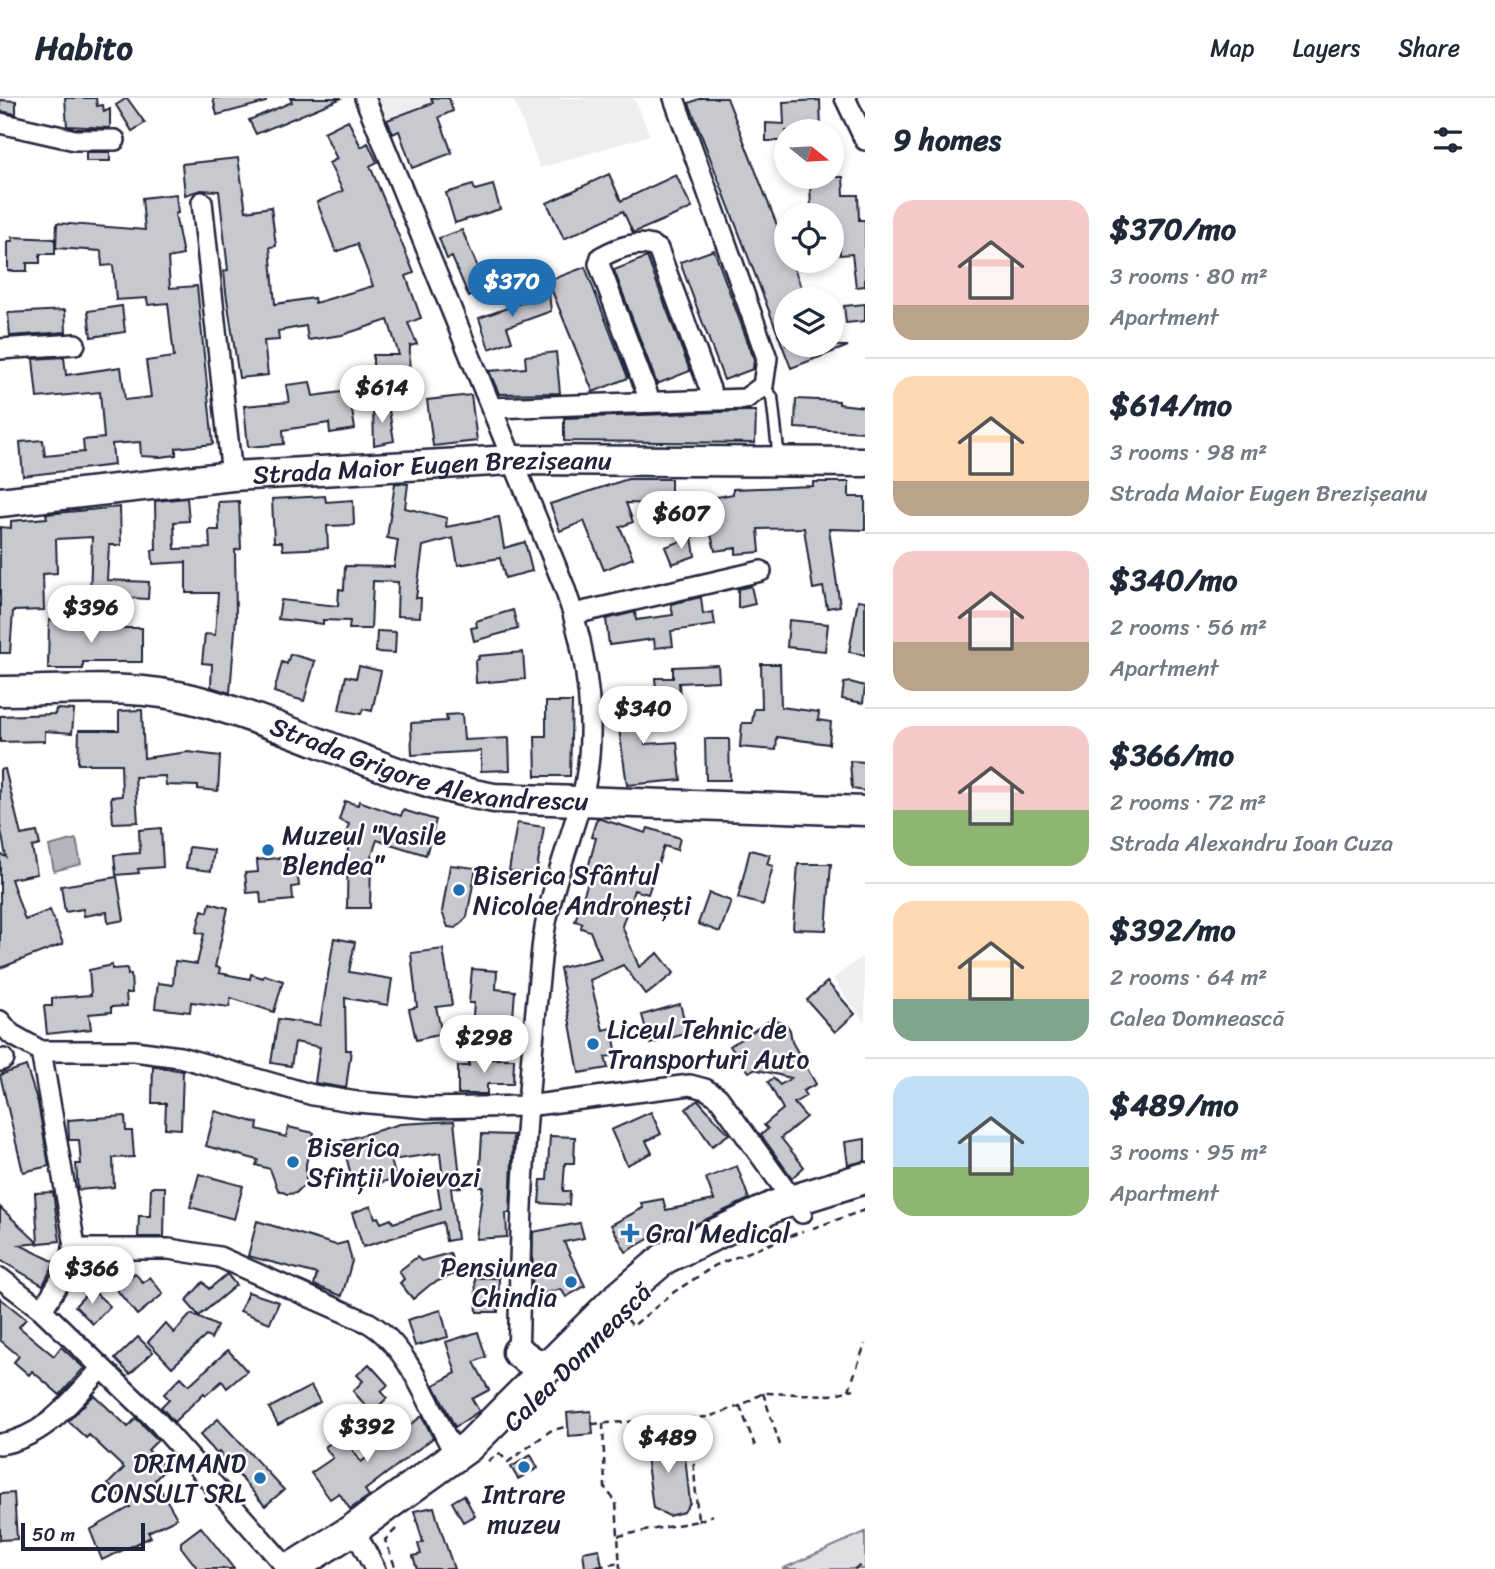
<!DOCTYPE html>
<html lang="en">
<head>
<meta charset="utf-8">
<style>
  :root { --surface:#fff; --page:#f6f6f7; --text:#1f2937; --muted:#747a83; --line:#e0e1e3; --accent:#1f6fb2 }
  body { margin:0; font-family:Sriracha,sans-serif; background:var(--page); color:var(--text); height:100vh; display:flex; flex-direction:column; font-size:26px; white-space:nowrap }
  * { box-sizing:border-box; margin:0 }
  p { font-size:23px; color:var(--muted) }
  .icon { flex:none; width:38px; height:38px; fill:none; stroke:currentColor; stroke-width:2; stroke-linecap:round; stroke-linejoin:round }
  .map { position:relative; flex:1; overflow:hidden }
  .panel { display:flex; flex-direction:column; background:var(--surface); width:630px }
  .panel>* { flex:none }
  .needle { width:46px; rotate:108deg }
  .buttons { position:absolute; left:774px; top:21px; display:grid; gap:14px }
  .buttons a { display:grid; place-items:center; width:70px; height:70px; border-radius:50%; background:var(--surface); box-shadow:0 4px 10px #0003; font-size:35px }
  .scale { position:absolute; left:21px; bottom:18px; width:124px; box-sizing:border-box; padding-left:7px; border:4px solid #22223b; border-top:0; font-size:19px; line-height:24px; white-space:nowrap; color:#22223b; -webkit-text-stroke:5px #fff; paint-order:stroke }
  .price { position:absolute; translate:-50% -60px; padding:0 16px; border-radius:24px; background:#fff; color:#222; font-size:23px; line-height:46px; filter:drop-shadow(0 2px 4px #0008) }
  .price::after { content:''; position:absolute; left:50%; top:42px; width:21px; height:16px; margin-left:-10px; background:inherit; clip-path:polygon(0 0,100% 0,50% 100%) }
  .price.selected { background:var(--accent); color:#fff }
  ul { padding:0; list-style:none }
  li { display:flex; align-items:center; gap:21px; height:175px; padding:0 28px }
  li+li { border-top:2px solid var(--line) }
  li span { display:grid; place-items:center; flex:none; width:196px; height:140px; border-radius:21px; color:#555 }
  li>.icon { margin-inline-start:auto }
  span .icon { width:84px; height:84px; fill:#fffc; stroke-width:1 }
  li b { font-size:30px }
  h2 { display:flex; justify-content:space-between; align-items:center; height:84px; padding:0 28px; font-size:30px }
  header { display:flex; align-items:center; gap:42px; box-sizing:border-box; height:98px; padding:0 35px; background:var(--surface); border-bottom:2px solid var(--line) }
  header strong { font-size:33px }
  nav { display:flex; gap:38px; margin-inline-start:auto; font-size:24px }
  main { display:flex; flex:1; min-height:0 }
  .map>svg:first-child { display:block }
</style>
</head>
<body>
<header>
<strong>Habito</strong>
<nav><a>Map</a><a>Layers</a><a>Share</a></nav>
</header>
<main>
<div class="map">
<svg width="865" height="1471" viewBox="0 0 865 1471">
  <rect width="100%" height="100%" fill="#fff"/>
  <filter id="ink" filterUnits="userSpaceOnUse"><feTurbulence type="fractalNoise" baseFrequency=".0143" numOctaves="2"/><feDisplacementMap in="SourceGraphic" scale="14" xChannelSelector="R" yChannelSelector="G"/><feConvolveMatrix kernelMatrix="1 2 1 2 8 2 1 2 1" color-interpolation-filters="sRGB"/></filter>
  <g filter="url(#ink)">
    <path fill="#eeeef1" d="M374,0H446L384,24Z
      M513,0H634L650,37L540,70Z
      M865,856V925L833,881Z"/>
    <path fill="#dfdfe2" stroke="#80808e" stroke-width="2" d="M865,1434V1471H782Z"/>
    <path fill="#b4b4bc" stroke="#7a7a88" stroke-width="2" d="M76,741L81,766L54,773L49,748Z"/>
    <path fill="#c8c8cf" stroke="#22223b" stroke-width="2" d="M65,0H96L97,8L103,7L104,14L110,11V30L67,28Z
      M127,0L145,25L132,33L116,7Z
      M213,0H266V4L217,17Z
      M290,0H342L256,36L249,22L292,4Z
      M431,0H449L453,13L439,19L452,55L412,70L399,33L393,36L387,22L433,5Z
      M701,0H727L786,150V163H791L806,201H786V247L848,248L791,270L689,5Z
      M0,2L16,3V16L0,13Z
      M820,2L821,33H786V43H766V25L784,26L783,4Z
      M348,22L361,49L368,45L377,64L370,68L414,175L406,178L421,220L408,225L417,246L410,248L409,282H373V257H399L388,222L342,237L308,242L306,228L278,233L279,242L264,243L268,277L239,280L226,194L224,173L228,172L219,93L201,92L185,97L182,66L238,60L246,113L271,109L276,148L270,149L275,206L314,200L315,205L373,188L357,146L336,154L317,104L343,93L329,65L337,61L324,34Z
      M86,54H110V63H86Z
      M609,76L621,103L676,77L692,110L633,135L623,113L564,141L547,105Z
      M810,79H843L844,97H858L859,122H865V188L856,189L852,156L840,157L839,141L831,142V117H811Z
      M473,87L475,92L493,87L500,111L455,125L446,95Z
      M176,96L178,115L175,116L183,157L168,160L170,190L197,188L213,346L176,350V357L160,359L141,358L140,344L112,346L114,367L23,378L20,344L43,342L45,358L84,354L83,342L104,340L100,294L37,300L33,261L64,259L66,277L121,269L125,302L151,299L146,263L174,259L168,205L148,207L147,200L116,202L113,167L102,168L101,153L56,150L57,125L145,132L142,100Z
      M462,132L487,191L469,199L452,159L447,161L439,140Z
      M12,139L55,141V156H40V165H27V173H8V143H13Z
      M714,152L754,261L753,271L724,282L680,164Z
      M647,159L690,273L657,286L614,172Z
      M585,169L628,280L593,294L548,183Z
      M549,195L551,213L507,229L512,243L489,251L479,220Z
      M865,206V223L846,225L844,208Z
      M122,208L125,234L91,239L88,213Z
      M65,212L66,234L10,238L8,215Z
      M556,254L560,295L499,296L489,273L526,270L525,258Z
      M310,284L313,298L349,293L355,331L330,335L329,325L283,332L284,346L248,349L244,308L289,304L286,287Z
      M471,297L477,343L433,348L427,302Z
      M796,301L839,303V306L865,309V334L795,330Z
      M388,306L394,343L374,347L373,309Z
      M746,313H756L755,345L564,343V320Z
      M628,381H671V406L626,405L633,424L620,429L633,460L604,472L584,423L560,433L550,406Z
      M813,384H849V399H865V432L829,431L840,508L827,510L823,489L813,491L804,430L758,431L760,454L736,456V450L715,453L710,432L712,431L707,401L733,396V391L813,388Z
      M395,385L408,386L405,410L447,420L446,429L499,419L504,450L525,444L532,473L505,480L500,460L458,467L453,440L423,448L416,500H421L420,519L397,518L398,484L373,483L371,531H349L350,523L323,522V526L278,521L281,502L338,508L339,491L344,492L345,468L394,469L398,442L387,440Z
      M325,398L326,404L353,402L354,427L327,428L328,450L283,452L282,444H274L272,401Z
      M187,400L189,423L174,424L175,451L210,450L209,432H219L218,404L239,403L241,451L235,452L236,519L230,595L211,589L212,566L202,565L205,536L215,537L218,495H186V464L153,466L152,452H156L155,403Z
      M120,409L121,447H109L107,482L149,484L148,501L90,498L92,439L56,441L57,475L43,476L44,512L13,513L10,555H0V429L11,430V423L47,420L46,416Z
      M692,439L695,458L672,466L665,449Z
      M751,488L755,506L738,510V491Z
      M701,499L703,516L713,514L715,527L671,533L673,548L655,550L654,541L609,547L606,521L635,514L636,522L673,517L671,506Z
      M858,502L865,503V557L849,554Z
      M513,512L518,531L474,543L471,530L477,529L476,523Z
      M49,522L84,523V530H142V564H83V571H48Z
      M789,522L828,526L825,553L787,549Z
      M377,533L396,534L395,555L376,554Z
      M523,554L525,581L476,585L475,563L479,561L478,558Z
      M290,556L315,563L304,603L274,594L282,564L287,566Z
      M761,566H780L781,609L819,614L818,622L831,624L829,646L777,639L776,652L740,649L742,625H752L754,611H762Z
      M718,567L719,583L679,585L680,599L657,601L655,580H673V569Z
      M359,568L381,573L372,613L363,611L361,616L339,612L346,578L356,580Z
      M850,584L865,588L863,605L842,601L844,585Z
      M638,592L645,646L677,644L681,682L627,687L614,595Z
      M546,604H572L570,678H536L535,638H546Z
      M56,611L74,612L72,635L45,633V643L0,644V618L55,616Z
      M142,612L144,660L188,654L220,658L218,693L198,691V688L166,687L165,678L135,679L138,724L113,725L111,699L122,698L121,666H78L79,632H119V613Z
      M462,616L464,642L509,640L510,672L481,673V653L412,657L411,625L447,623L446,617Z
      M705,641H729L730,682H706Z
      M850,663L865,664V693L852,691Z
      M5,671L21,737L37,734L40,747L32,749L37,776L11,781L25,822L50,812L63,846L0,870V756L6,759L0,727V672Z
      M345,703L358,707L359,703L401,718L403,712L436,722L426,757L377,742L371,759L370,810H347L348,739L345,738L349,726L339,722Z
      M597,720L646,735L648,730L680,740L677,752L664,748L648,796L634,792L622,828L639,869L658,855L674,875L646,897L623,867L590,882L603,932L612,930L617,957L605,959L608,970L579,975L560,870L601,860L590,833L581,830L582,825L575,823L592,772L588,770L596,740L591,739Z
      M517,725L544,729L536,777L509,773Z
      M161,730L163,769L138,771L139,775L116,777L114,757L140,755L139,732Z
      M189,749L214,752L211,773L186,770Z
      M750,752L770,757L767,766L773,768L763,807L738,800Z
      M289,759L290,772H297L299,788L292,789L293,802L261,805L260,794L247,795L245,775L258,774L257,762Z
      M798,766H831L826,832L793,831Z
      M450,767L476,770L467,819L456,830L448,829L442,814Z
      M117,779L124,822L108,825L107,814L84,818L83,811L65,814L61,788Z
      M709,795L731,803L720,834L698,826Z
      M210,805L228,810L215,869L220,870L219,875L250,881L251,876L263,880L264,877L283,883L274,914L231,900L229,909L191,904L190,914L155,910L158,885L173,887L175,863L197,866L204,836L196,834L202,812L208,814Z
      M334,840L355,844L349,874L392,881L388,907L345,900L346,952H351L346,990L315,985L320,949L295,944L291,968L271,965L278,921L320,927Z
      M443,851L452,907L436,909L442,936L416,942L409,911L417,909L411,855Z
      M112,867V871L127,870L128,877L131,876L132,895H126L127,908L111,909V914L89,916L91,931L47,936L44,908H52V900L91,897L89,872Z
      M472,871L497,873L496,891L515,893L512,933L472,929L474,905H469Z
      M827,884L855,916L835,934L807,902Z
      M680,906L688,935L650,946L642,917Z
      M772,921L786,926L790,932L792,944L816,986L803,993L806,998L794,1005L806,1019L781,1040L804,1069L792,1080L761,1037L768,1031L764,1027L783,1011L768,984L773,980L780,987L791,980L754,971L749,974L730,948Z
      M469,961H514L513,986H487V996H458V968H469Z
      M26,968L38,1005L49,1068L23,1074L0,977Z
      M153,968L183,973L181,1031L165,1030L166,1005H152Z
      M698,1002L729,1036L712,1048L686,1011Z
      M215,1013L258,1025L257,1031L286,1039L288,1029L314,1035L306,1066V1085L296,1095L287,1096L278,1092L270,1071L256,1067L258,1062L206,1048Z
      M651,1014L661,1036L646,1043L652,1055L627,1067L611,1032Z
      M125,1018L126,1033H132L134,1059L113,1060L114,1089L78,1092L76,1066H81L79,1042H69L68,1022Z
      M454,1023L461,1089L451,1090L457,1141L446,1143L443,1124L363,1149L352,1115L371,1108L375,1120L378,1119L381,1125L391,1121L393,1125L441,1110L437,1083L443,1082L440,1055L391,1062L396,1080L379,1085L376,1074L352,1081L342,1043L400,1026Z
      M482,1036L513,1037L510,1115H506L507,1139L476,1141L483,1089H479Z
      M550,1038L575,1039L574,1065H565L563,1093H570L569,1107L539,1105L541,1082H547Z
      M865,1041V1063L848,1067L845,1044Z
      M737,1068L749,1101L690,1129L668,1136L666,1131L626,1154L611,1127L643,1110L641,1105L663,1101L666,1112L714,1102L706,1080Z
      M199,1076L243,1088L234,1121L190,1109Z
      M151,1089H165L164,1139H138L139,1118H150Z
      M53,1094L60,1143L20,1147L55,1164L43,1187L0,1162V1109L38,1145L35,1095Z
      M257,1123L336,1147L347,1144L352,1163L342,1198L314,1187L317,1176L248,1158Z
      M580,1125L584,1140L564,1144L585,1188L566,1199L561,1191L532,1199L533,1134Z
      M450,1155L457,1175L431,1186L413,1201L400,1185L404,1181L399,1173L417,1159L421,1163Z
      M135,1175L143,1185L150,1179L163,1196L137,1217L116,1191Z
      M227,1176L236,1187L199,1218L186,1203L203,1184L209,1191Z
      M475,1180H499L498,1214H477Z
      M91,1191L110,1208L93,1226L75,1208Z
      M248,1194L279,1204L270,1225L240,1213Z
      M0,1200L26,1221L19,1229L54,1258L61,1249L84,1270L60,1297L32,1273L29,1277L14,1264L19,1258L0,1242Z
      M441,1212L448,1239L415,1248L407,1222Z
      M191,1216L217,1228L211,1241L206,1238L172,1269L148,1244L165,1225L174,1235Z
      M478,1234L486,1259L474,1264L489,1292L472,1301L479,1313L455,1329L434,1287L456,1275L446,1244Z
      M138,1239L153,1254L130,1276L115,1261Z
      M228,1252L247,1273L227,1290L222,1283L206,1297L204,1295L174,1324L161,1309L169,1301L164,1296L181,1279L189,1287Z
      M369,1266L388,1287L381,1293L387,1300L372,1315L353,1293L363,1283L357,1277Z
      M311,1288L320,1304L278,1327L269,1310Z
      M94,1297L128,1329L136,1320L158,1342L148,1352L166,1370L155,1382L177,1420L148,1434L151,1439L102,1462L90,1432L130,1409L108,1386L124,1370L89,1337L86,1340L68,1323Z
      M591,1313L593,1336L569,1338L567,1315Z
      M422,1318L433,1340L365,1392L369,1398L350,1411L339,1395L330,1401L311,1375L333,1360L325,1349L342,1337L361,1364Z
      M218,1321L284,1392L265,1408L219,1354L217,1356L200,1337Z
      M683,1339L690,1405L684,1414L669,1418L653,1410L644,1343Z
      M531,1357L538,1370L518,1381L511,1369Z
      M14,1395L17,1441L0,1442V1396Z
      M464,1397L475,1418L463,1424L452,1404Z
      M434,1409L437,1420L454,1471H417L413,1458L421,1456L418,1446L423,1444L414,1413Z
      M201,1429L234,1471H198L181,1449V1444Z
      M599,1451L602,1468L585,1470L583,1454Z"/>
    <g fill="none" stroke-linecap="round" stroke-linejoin="round">
      <defs>
        <path id="lane" d="M763,288L772,299L779,361"/>
        <path id="street" d="M365,0L564,488C588,554 600,638 580,707C566,755 547,802 542,851C532,946 524,1042 521,1137C519,1176 520,1215 518,1254L522,1264
          M845,0L865,42
          M0,25L75,42H115
          M202,104L232,378
          M0,251L75,246
          M650,303L599,166L601,159C617,150 642,140 658,151L714,302
          M491,310L745,301L763,288L767,260L674,0
          M574,516L761,473
          M0,923L11,936L41,953H134L180,959L313,997L357,1004L427,1010L527,1008L690,987L705,991L718,999L802,1115
          M41,953L74,1142L71,1165L42,1212
          M0,963L4,961
          M74,1151H169L219,1159L369,1225C411,1250 432,1316 456,1358
          M0,1180L42,1212L158,1324L288,1471
          M0,1346C46,1339 72,1302 102,1270
          M354,1431L375,1471"/>
        <g id="secondary">
          <path id="s1" d="M0,404L232,378L512,362L865,364"/>
          <path id="s2" d="M0,593C63,593 134,585 196,602C297,629 390,682 494,700L865,713"/>
        </g>
        <path id="primary" d="M518,1254L534,1265L550,1268
          M290,1471L354,1431L469,1348L613,1204L665,1160L775,1108L865,1080"/>
      </defs>
      <use href="#lane" stroke="#22223b" stroke-width="15"/>
      <use href="#street" stroke="#22223b" stroke-width="24"/>
      <use href="#secondary" stroke="#22223b" stroke-width="33"/>
      <use href="#primary" stroke="#22223b" stroke-width="35"/>
      <path stroke="#22223b" stroke-width="2.5" stroke-dasharray="7 5" stroke-linecap="butt" d="M813,1130L865,1112
        M627,1221L633,1228L674,1194L716,1167L803,1133
        M849,1292L865,1246
        M763,1295L780,1347
        M740,1308L755,1348
        M603,1325L605,1390L616,1404L620,1471
        M592,1326L708,1319L740,1308L763,1295L831,1297L854,1291
        M499,1355L508,1364L550,1333L568,1328
        M488,1363L500,1355
        M698,1423L713,1417
        M396,1431L385,1442L396,1471
        M618,1438L698,1423L690,1320
        M586,1471L620,1465
        M854,1471L865,1465"/>
      <use href="#lane" stroke="#fff" stroke-width="10"/>
      <use href="#street" stroke="#fff" stroke-width="19"/>
      <use href="#secondary" stroke="#fff" stroke-width="28"/>
      <use href="#primary" stroke="#fff" stroke-width="30"/>
    </g>
  </g>
  <g fill="#1f6fb2" stroke="#fff" stroke-width="2.5">
    <circle cx="268" cy="752" r="7"/>
    <circle cx="459" cy="792" r="7"/>
    <circle cx="593" cy="946" r="7"/>
    <circle cx="293" cy="1064" r="7"/>
    <path d="M626.5 1124.5h7v7h7v7h-7v7h-7v-7h-7v-7h7z"/>
    <circle cx="571" cy="1184" r="7"/>
    <circle cx="524" cy="1369" r="7"/>
    <circle cx="260" cy="1380" r="7"/>
  </g>
  <g text-anchor="middle" dominant-baseline="central" stroke-width="5" stroke-linejoin="round" paint-order="stroke">
    <g font-size="26" fill="#22223b" stroke="#fff">
      <text stroke="none"><textPath href="#s1" startOffset="434">Strada Maior Eugen Brezișeanu</textPath></text>
      <text stroke="none"><textPath href="#s2" startOffset="441">Strada Grigore Alexandrescu</textPath></text>
      <text transform="translate(577 1259) rotate(-45)">Calea Domnească</text>
    </g>
    <g font-size="26" fill="#22223b" stroke="#fff" text-anchor="start">
      <text x="282" y="737">Muzeul "Vasile<tspan x="282" dy="30">Blendea"</tspan></text>
      <text x="473" y="777">Biserica Sfântul<tspan x="473" dy="30">Nicolae Andronești</tspan></text>
      <text x="607" y="931">Liceul Tehnic de<tspan x="607" dy="30">Transporturi Auto</tspan></text>
      <text x="307" y="1049">Biserica<tspan x="307" dy="30">Sfinții Voievozi</tspan></text>
      <text x="646" y="1135">Gral Medical</text>
      <text x="557" y="1169" text-anchor="end">Pensiunea<tspan x="557" dy="30">Chindia</tspan></text>
      <text x="246" y="1365" text-anchor="end">DRIMAND<tspan x="246" dy="30">CONSULT SRL</tspan></text>
      <text x="524" y="1396" text-anchor="middle">Intrare<tspan x="524" dy="30">muzeu</tspan></text>
    </g>
  </g>
</svg>
<div class="buttons">
<a><svg class="needle" viewBox="-14 -14 28 28"><path d="M0-13l5 13h-10z" fill="#e53935"/><path d="M0 13l5-13h-10z" fill="#747a83"/></svg></a>
<a><svg class="icon" aria-label="locate" viewBox="0 0 24 24"><circle cx="12" cy="12" r="6"/><path d="M12 2v4M12 18v4M2 12h4M18 12h4"/></svg></a>
<a><svg class="icon" aria-label="layers" viewBox="0 0 24 24"><path d="M12 4l9 5-9 5-9-5zM3 14l9 5 9-5"/></svg></a>
</div>
<div class="scale">50 m</div>
<b class="price selected" style="left:512px;top:221px">$370</b>
<b class="price" style="left:382px;top:327px">$614</b>
<b class="price" style="left:681px;top:453px">$607</b>
<b class="price" style="left:91px;top:547px">$396</b>
<b class="price" style="left:643px;top:648px">$340</b>
<b class="price" style="left:484px;top:977px">$298</b>
<b class="price" style="left:92px;top:1208px">$366</b>
<b class="price" style="left:367px;top:1366px">$392</b>
<b class="price" style="left:668px;top:1377px">$489</b>
</div>
<section class="panel">
<h2>9 homes<svg class="icon" aria-label="filters" viewBox="0 0 24 24"><path d="M4 7h16M4 17h16"/><circle cx="9" cy="7" r="2"/><circle cx="15" cy="17" r="2"/></svg></h2>
<ul>
<li><span style="background:linear-gradient(#f6c9c9 75%,#b9a48a 0)"><svg class="icon" aria-label="home" viewBox="0 0 24 24"><path d="M3 11l9-7 9 7M6 9v11h12V9"/></svg></span><div><b>$370/mo</b><p>3 rooms · 80 m²</p><p>Apartment</p></div></li>
<li><span style="background:linear-gradient(#ffd9b3 75%,#b9a48a 0)"><svg class="icon" aria-label="home" viewBox="0 0 24 24"><path d="M3 11l9-7 9 7M6 9v11h12V9"/></svg></span><div><b>$614/mo</b><p>3 rooms · 98 m²</p><p>Strada Maior Eugen Brezișeanu</p></div></li>
<li><span style="background:linear-gradient(#f6c9c9 65%,#b9a48a 0)"><svg class="icon" aria-label="home" viewBox="0 0 24 24"><path d="M3 11l9-7 9 7M6 9v11h12V9"/></svg></span><div><b>$340/mo</b><p>2 rooms · 56 m²</p><p>Apartment</p></div></li>
<li><span style="background:linear-gradient(#f6c9c9 60%,#8fb573 0)"><svg class="icon" aria-label="home" viewBox="0 0 24 24"><path d="M3 11l9-7 9 7M6 9v11h12V9"/></svg></span><div><b>$366/mo</b><p>2 rooms · 72 m²</p><p>Strada Alexandru Ioan Cuza</p></div></li>
<li><span style="background:linear-gradient(#ffd9b3 70%,#7fa58c 0)"><svg class="icon" aria-label="home" viewBox="0 0 24 24"><path d="M3 11l9-7 9 7M6 9v11h12V9"/></svg></span><div><b>$392/mo</b><p>2 rooms · 64 m²</p><p>Calea Domnească</p></div></li>
<li><span style="background:linear-gradient(#bfe0f5 65%,#8fb573 0)"><svg class="icon" aria-label="home" viewBox="0 0 24 24"><path d="M3 11l9-7 9 7M6 9v11h12V9"/></svg></span><div><b>$489/mo</b><p>3 rooms · 95 m²</p><p>Apartment</p></div></li>
</ul>
</section>
</main>
</body>
</html>
